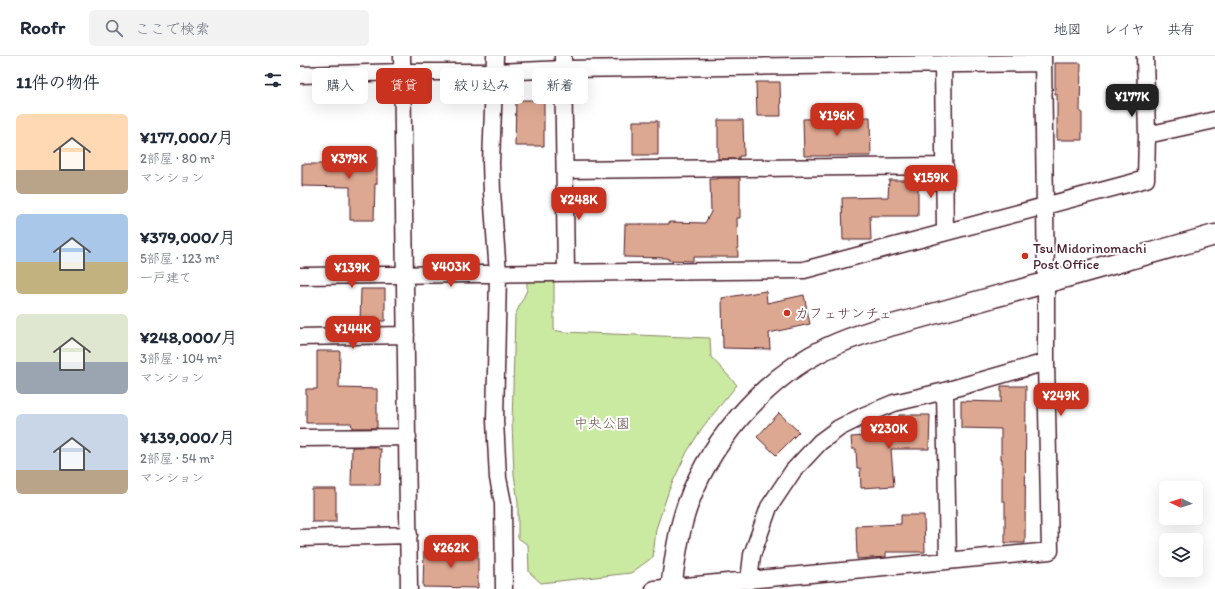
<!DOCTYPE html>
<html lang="ja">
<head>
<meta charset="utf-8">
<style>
  :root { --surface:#fff; --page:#f2f2f3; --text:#1f2937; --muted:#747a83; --line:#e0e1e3; --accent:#c8321e }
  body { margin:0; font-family:Itim,"Klee One",sans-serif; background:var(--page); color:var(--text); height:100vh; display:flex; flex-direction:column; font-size:15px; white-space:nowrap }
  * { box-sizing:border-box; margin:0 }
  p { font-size:13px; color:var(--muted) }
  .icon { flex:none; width:22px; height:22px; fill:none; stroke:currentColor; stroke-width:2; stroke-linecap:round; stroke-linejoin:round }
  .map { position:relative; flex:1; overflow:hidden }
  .side { display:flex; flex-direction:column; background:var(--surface); width:300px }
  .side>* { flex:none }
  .banner { position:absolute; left:12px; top:12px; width:380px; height:36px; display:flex; gap:8px }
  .needle { width:26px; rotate:273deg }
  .controls { position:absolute; left:859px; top:425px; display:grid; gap:8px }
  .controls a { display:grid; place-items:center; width:44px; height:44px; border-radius:6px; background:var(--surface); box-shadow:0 4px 16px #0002; font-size:20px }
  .price { position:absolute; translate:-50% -34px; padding:0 9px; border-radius:8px; background:var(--accent); color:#fff; font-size:13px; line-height:26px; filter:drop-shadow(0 1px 2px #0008) }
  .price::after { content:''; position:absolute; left:50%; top:24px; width:12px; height:9px; margin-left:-6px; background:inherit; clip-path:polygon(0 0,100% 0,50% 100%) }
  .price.current { background:#222; color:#fff }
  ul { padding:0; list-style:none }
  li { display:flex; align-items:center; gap:12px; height:100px; padding:0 16px }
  li span { display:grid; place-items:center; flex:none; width:112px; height:80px; border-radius:6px; color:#555 }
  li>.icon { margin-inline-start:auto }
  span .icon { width:48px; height:48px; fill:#fffc; stroke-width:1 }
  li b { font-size:17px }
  h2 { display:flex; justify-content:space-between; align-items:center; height:48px; padding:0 16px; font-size:17px }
  .chip { padding:0 14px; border-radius:6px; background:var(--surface); box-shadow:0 4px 16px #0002; font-size:14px; line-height:36px }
  .chip.current { background:var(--accent); color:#fff }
  header { display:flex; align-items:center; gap:24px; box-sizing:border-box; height:56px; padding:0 20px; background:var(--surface); border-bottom:1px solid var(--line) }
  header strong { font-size:19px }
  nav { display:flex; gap:22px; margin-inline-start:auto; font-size:14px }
  .search { width:280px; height:36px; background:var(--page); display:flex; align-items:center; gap:10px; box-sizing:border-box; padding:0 14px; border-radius:6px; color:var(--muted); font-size:15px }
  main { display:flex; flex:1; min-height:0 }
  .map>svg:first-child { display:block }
</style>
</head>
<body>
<header>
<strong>Roofr</strong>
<div class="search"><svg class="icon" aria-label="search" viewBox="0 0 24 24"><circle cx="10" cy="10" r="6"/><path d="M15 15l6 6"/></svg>ここで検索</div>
<nav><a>地図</a><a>レイヤ</a><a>共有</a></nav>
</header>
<main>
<section class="side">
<h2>11件の物件<svg class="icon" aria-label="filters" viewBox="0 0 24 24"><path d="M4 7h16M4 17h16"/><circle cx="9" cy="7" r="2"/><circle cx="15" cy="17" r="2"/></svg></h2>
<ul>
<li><span style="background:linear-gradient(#ffd9b3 70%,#b9a48a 0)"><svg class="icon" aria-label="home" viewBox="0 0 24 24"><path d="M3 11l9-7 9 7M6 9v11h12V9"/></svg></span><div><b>¥177,000/月</b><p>2部屋 · 80 m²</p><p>マンション</p></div></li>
<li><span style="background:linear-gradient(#a9c7e8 60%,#c2b280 0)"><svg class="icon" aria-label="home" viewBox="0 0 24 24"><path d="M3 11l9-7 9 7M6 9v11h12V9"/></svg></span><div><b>¥379,000/月</b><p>5部屋 · 123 m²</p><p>一戸建て</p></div></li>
<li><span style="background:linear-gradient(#dfe7d0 60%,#9aa5b1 0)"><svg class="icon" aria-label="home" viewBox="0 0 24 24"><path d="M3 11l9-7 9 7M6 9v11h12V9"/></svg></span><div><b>¥248,000/月</b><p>3部屋 · 104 m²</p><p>マンション</p></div></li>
<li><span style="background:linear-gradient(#c9d6e8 70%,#b9a48a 0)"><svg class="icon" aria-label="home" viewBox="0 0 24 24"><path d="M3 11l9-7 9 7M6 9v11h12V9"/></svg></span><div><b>¥139,000/月</b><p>2部屋 · 54 m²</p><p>マンション</p></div></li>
</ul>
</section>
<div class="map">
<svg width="915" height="533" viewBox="0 0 915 533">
  <rect width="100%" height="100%" fill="#fff"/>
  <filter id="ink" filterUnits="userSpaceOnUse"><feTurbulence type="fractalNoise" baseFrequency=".025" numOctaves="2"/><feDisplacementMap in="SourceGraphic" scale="8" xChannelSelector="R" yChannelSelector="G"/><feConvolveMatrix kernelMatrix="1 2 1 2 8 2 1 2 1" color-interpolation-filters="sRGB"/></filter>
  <g filter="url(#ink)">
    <path fill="#caeaa2" stroke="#8a8466" d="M227,224L254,225V274L263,276L410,282L411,301L437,329L402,372L387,396L369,434L356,473L353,501L331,517L241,527L229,516L228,489L218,482V447L214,418L212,367L215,259L227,234Z"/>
    <path fill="#dda892" stroke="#4a1f2b" d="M755,7H781L780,56H782V84H757V38H755Z
      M456,26H480L481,60H457Z
      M216,44H244V90H215Z
      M570,61L571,100H504L503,63Z
      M418,64H443L444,100H439V103H418Z
      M333,65H358V99H333Z
      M48,93H77V128H75L74,164H50V131L2,130V108H48Z
      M418,122H440V162H437L438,201H393V205L368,204V202L324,201L325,168H369V166L405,167L411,156L410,123H418Z
      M589,124H618V160H570L571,184H543L542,142L588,141Z
      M61,233H85V265H60Z
      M466,235L467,247L504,239L510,268L469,277L470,293L423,292L422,242Z
      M17,295H40L39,332L77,333V372H52L51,367H6V333H17Z
      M701,330H726L725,487H705V445H702V403H701V373L661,372V345L701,346Z
      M479,357L499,376L476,399L457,381Z
      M599,359H630L629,393H591L594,430L561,432L560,412H557L556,393H552L551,381L599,378Z
      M52,391H77V393H81L80,429H51Z
      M12,433H36V466H12Z
      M601,459H624L625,496H586V501L557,503L556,470L601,468Z
      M124,494L178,495V532L123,531Z"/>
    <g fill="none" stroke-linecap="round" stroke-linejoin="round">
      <defs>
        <path id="minor" d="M102,0L109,533
          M195,0L191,107L192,136L198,218L195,365L198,422L203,447L204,533
          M263,0L266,217
          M643,8L645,176
          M0,19L102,16H195L264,13L743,7
          M847,79L915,64
          M265,114L645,110
          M0,220L504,214L846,123L847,79L845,0
          M0,281L106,279
          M645,335L648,505
          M0,382L108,381
          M0,482L109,479
          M449,525L452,499L469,451L493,415L520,386L539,372L565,359L594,347L645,335L746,306
          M354,533L750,495L746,306V227L743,0"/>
        <path id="tertiary" d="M371,533C374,509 377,483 384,460C404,391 463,323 527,292C555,279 585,271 615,263C640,256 665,249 690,242C765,222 840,200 915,179"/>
      </defs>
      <use href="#minor" stroke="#4a1f2b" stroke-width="19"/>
      <use href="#tertiary" stroke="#4a1f2b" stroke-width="23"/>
      <use href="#minor" stroke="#fff" stroke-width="16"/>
      <use href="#tertiary" stroke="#fff" stroke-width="20"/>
    </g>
  </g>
  <g fill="#c8321e" stroke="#fff" stroke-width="1.5">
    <circle cx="725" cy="200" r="4"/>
    <circle cx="487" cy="257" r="4"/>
  </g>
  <g text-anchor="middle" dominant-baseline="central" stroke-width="4" stroke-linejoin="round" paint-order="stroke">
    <g font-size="14" fill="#4a1f2b" stroke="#fff" text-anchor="start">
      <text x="733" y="192">Tsu Midorinomachi<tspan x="733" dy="16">Post Office</tspan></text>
      <text x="495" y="257">カフェサンチェ</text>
    </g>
    <g font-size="14" fill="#6a5249" stroke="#fff">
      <text x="302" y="367">中央公園</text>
    </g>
  </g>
</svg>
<div class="controls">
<a><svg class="needle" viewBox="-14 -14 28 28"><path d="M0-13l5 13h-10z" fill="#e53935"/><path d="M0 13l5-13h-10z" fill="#747a83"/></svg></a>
<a><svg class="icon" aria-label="layers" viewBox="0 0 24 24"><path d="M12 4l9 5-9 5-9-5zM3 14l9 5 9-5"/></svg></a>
</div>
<b class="price current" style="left:832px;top:62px">¥177K</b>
<b class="price" style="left:537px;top:81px">¥196K</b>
<b class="price" style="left:49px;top:124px">¥379K</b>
<b class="price" style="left:631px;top:143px">¥159K</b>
<b class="price" style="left:279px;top:165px">¥248K</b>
<b class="price" style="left:151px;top:232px">¥403K</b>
<b class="price" style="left:52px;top:233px">¥139K</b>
<b class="price" style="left:53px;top:294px">¥144K</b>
<b class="price" style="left:761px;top:361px">¥249K</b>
<b class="price" style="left:589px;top:394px">¥230K</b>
<b class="price" style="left:151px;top:513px">¥262K</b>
<div class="banner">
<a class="chip">購入</a>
<a class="chip current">賃貸</a>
<a class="chip">絞り込み</a>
<a class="chip">新着</a>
</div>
</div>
</main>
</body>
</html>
